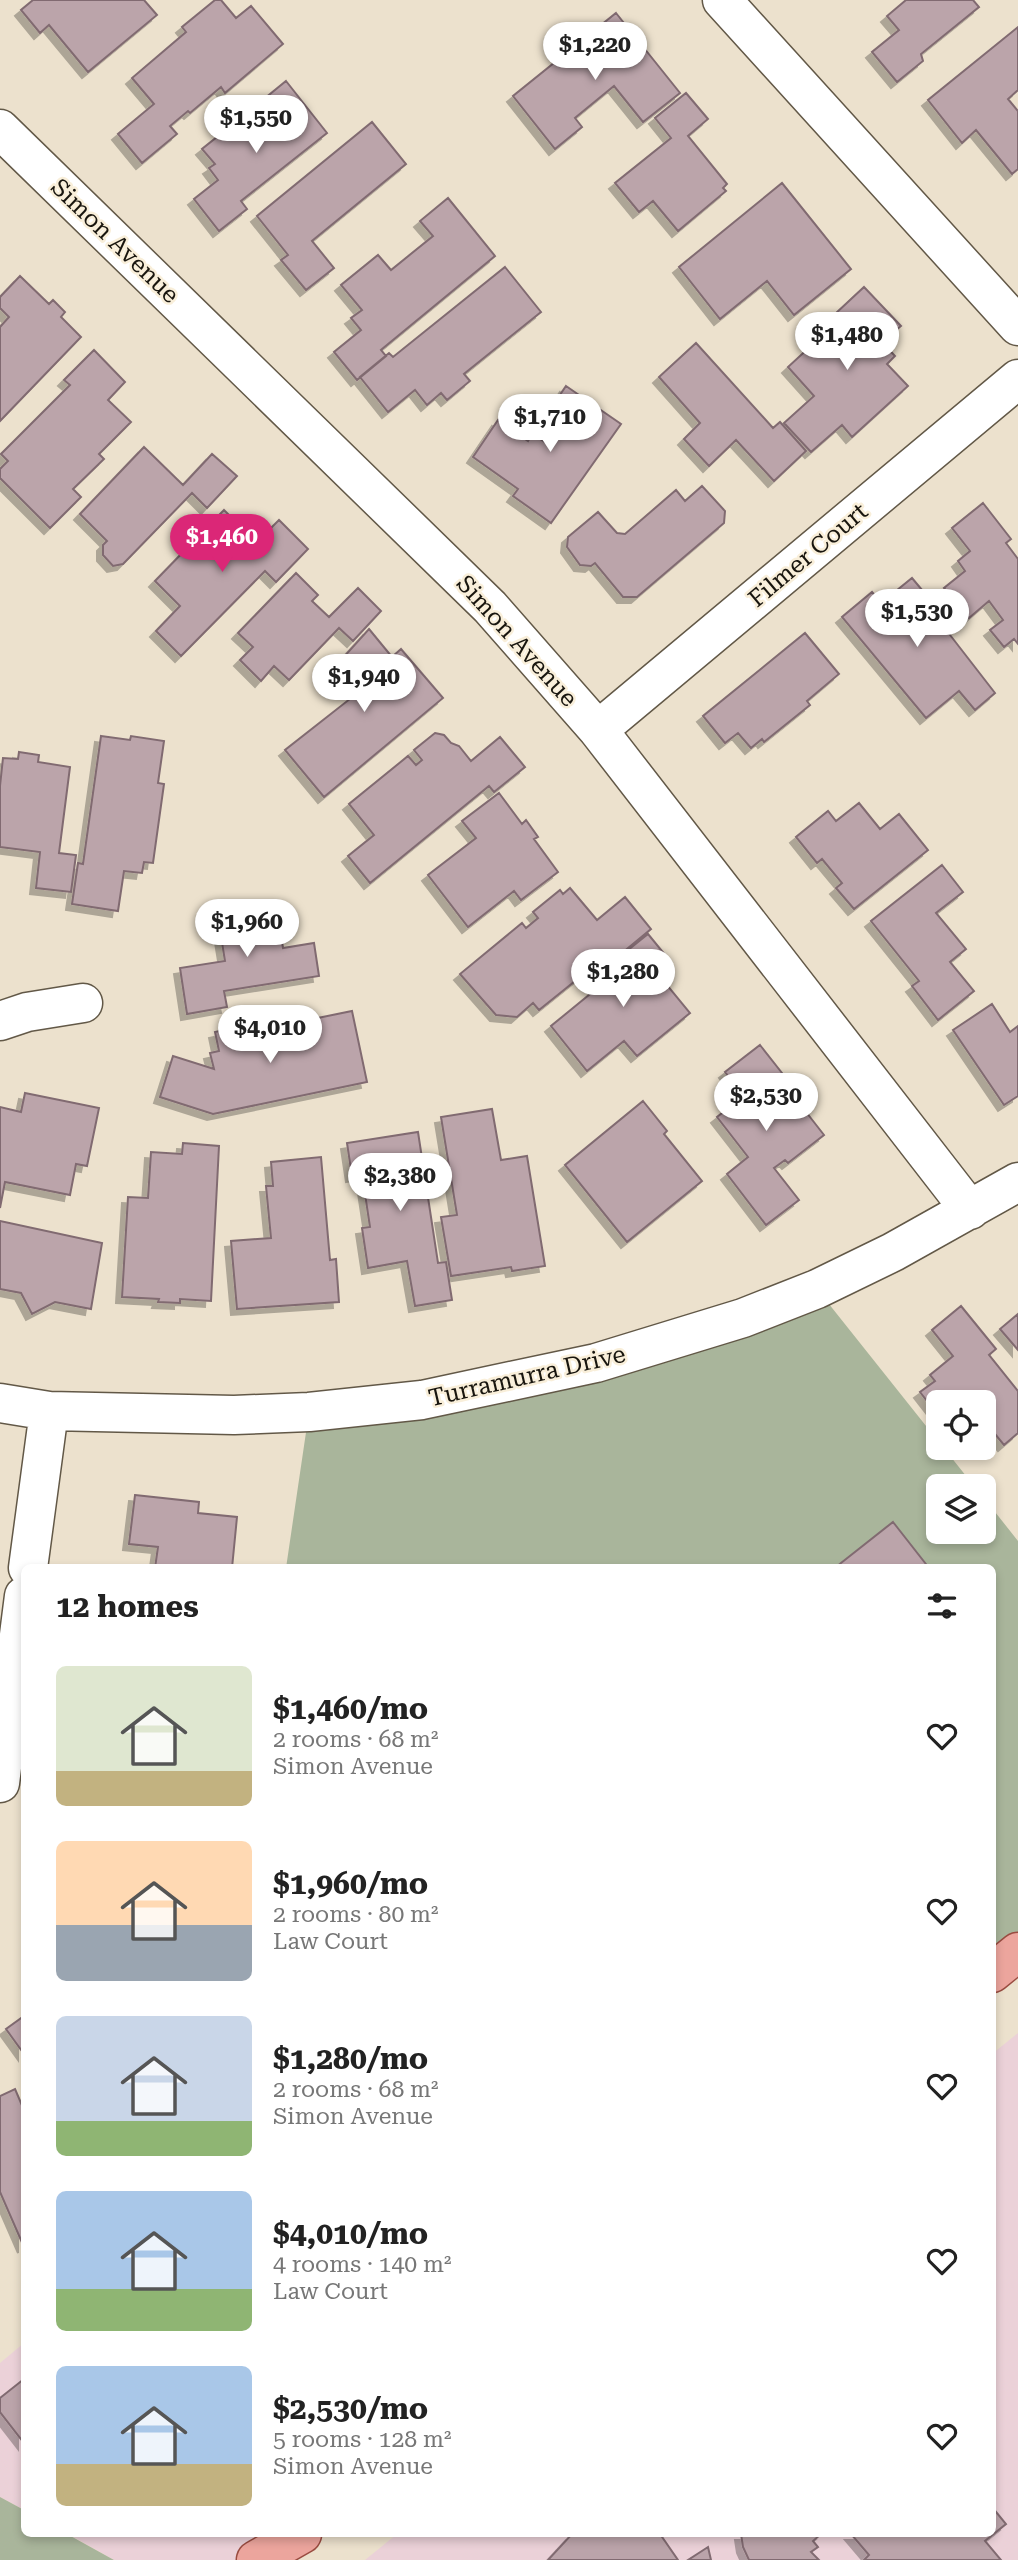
<!DOCTYPE html>
<html lang="en">
<head>
<meta charset="utf-8">
<style>
  :root { --surface:#fff; --page:#f6f6f6; --text:#222; --muted:#767676; --accent:#db2777 }
  body { margin:0; font-family:"Roboto Serif",serif; background:var(--page); color:var(--text); height:100vh; display:flex; flex-direction:column; font-size:26px; white-space:nowrap }
  * { box-sizing:border-box; margin:0 }
  p { font-size:23px; color:var(--muted) }
  .icon { flex:none; width:38px; height:38px; fill:none; stroke:currentColor; stroke-width:2; stroke-linecap:round; stroke-linejoin:round }
  .map { position:relative; flex:1; overflow:hidden }
  .drawer { position:absolute; left:21px; top:1564px; width:975px; height:973px; display:flex; flex-direction:column; background:var(--surface); border-radius:10px; box-shadow:0 4px 10px #0003 }
  .drawer>* { flex:none }
  .buttons { position:absolute; left:926px; top:1390px; display:grid; gap:14px }
  .buttons a { display:grid; place-items:center; width:70px; height:70px; border-radius:10px; background:var(--surface); box-shadow:0 4px 10px #0003; font-size:35px }
  .price { position:absolute; translate:-50% -60px; padding:0 16px; border-radius:24px; background:#fff; color:#222; font-size:23px; line-height:46px; filter:drop-shadow(0 2px 4px #0008) }
  .price::after { content:''; position:absolute; left:50%; top:42px; width:21px; height:16px; margin-left:-10px; background:inherit; clip-path:polygon(0 0,100% 0,50% 100%) }
  .price.on { background:var(--accent); color:#fff }
  ul { padding:0; list-style:none }
  li { display:flex; align-items:center; gap:21px; height:175px; padding:0 35px }
  li span { display:grid; place-items:center; flex:none; width:196px; height:140px; border-radius:10px; color:#555 }
  li>.icon { margin-inline-start:auto }
  span .icon { width:84px; height:84px; fill:#fffc; stroke-width:1 }
  li b { font-size:30px }
  h2 { display:flex; justify-content:space-between; align-items:center; height:84px; padding:0 35px; font-size:30px }
  .map>svg:first-child { display:block }
</style>
</head>
<body>
<div class="map">
<svg width="1018" height="2560" viewBox="0 0 1018 2560">
  <defs>
    <filter id="shadow"><feDropShadow dx="-6" dy="6" stdDeviation="0" flood-color="#0004"/></filter>
  </defs>
  <rect width="100%" height="100%" fill="#ece1cd"/>
  <path fill="#ebd1d8" d="M1018,2033V2560H365L397,2534H992V2054Z
    M24,2343V2510L0,2497V2363Z
    M68,2534H302L256,2560H114Z"/>
  <path fill="#a9b59b" d="M817,1289L938,1441V1447H943L974,1486H938V1531H984V1498L1018,1541V1951L992,1972V1568H286L309,1412L422,1400Z
    M0,2497L24,2510V2534H67L114,2560H0Z"/>
  <path fill="#bba4aa" stroke="#816b71" stroke-width="2" filter="url(#shadow)" d="M33,0H144L157,15L88,72L49,25L40,33L21,10Z
    M215,0H221L236,18L251,6L283,44L225,93L221,87L190,113L188,111L170,126L177,134L142,163L118,134L154,104L132,78L186,32L182,27Z
    M906,0H973L979,7L921,54L923,61L897,82L872,52L899,30L887,16Z
    M616,13L680,93L643,122L614,86L575,118L582,127L555,149L513,96Z
    M1018,27V90L1008,99L1018,111V169L1012,174L976,130L962,143L928,100Z
    M286,81L327,133L241,201L247,209L219,231L194,199L218,180L209,168L215,164L202,149L242,117L255,133L277,116L264,99Z
    M686,93L708,119L688,136L727,184L723,188L726,191L678,231L653,201L639,212L615,183L671,138L655,118Z
    M372,122L406,164L312,241L334,268L306,290L281,260L288,255L257,216Z
    M782,183L851,269L794,315L767,281L720,319L679,267Z
    M448,198L495,256L381,350L386,356L357,380L334,352L361,330L351,318L362,310L341,285L378,255L391,270L433,236L420,221Z
    M505,267L541,312L464,374L470,381L447,400L441,393L427,405L415,390L388,412L360,377L389,353L393,357Z
    M20,276L49,304L53,300L65,312L61,317L81,337L0,421V327L9,317L0,308V297Z
    M864,287L901,326L882,342L895,356L887,364L908,386L852,437L842,425L811,452L784,423L814,396L788,367L825,333L820,328Z
    M696,343L773,428L780,422L806,451L774,481L736,440L709,466L684,439L700,423L659,377Z
    M94,350L125,382L108,400L131,422L99,454L104,459L73,489L81,497L50,528L0,478V469L8,461L1,454L70,385L64,380Z
    M566,386L621,424L551,523L513,496L518,489L473,457L498,420L528,441L532,434L548,444L562,424L547,414Z
    M144,447L183,485L212,454L237,476L207,508L192,493L123,564L113,566L103,555V545L107,541L80,514Z
    M702,486L725,511L724,523L637,597H623L595,563L591,566L580,565L567,547L568,537L598,512L617,533L625,534L676,490L685,501Z
    M983,503L1011,539L1006,543L1018,559V644L1014,639L1004,647L990,630L1003,620L989,601L969,618L944,588L965,571L958,561L970,551L952,528Z
    M224,510L243,529L252,519L265,534L279,520L308,549L276,582L265,571L181,656L156,631L180,606L155,581Z
    M296,573L318,595L312,601L329,617L358,588L381,611L353,641L339,628L289,680L274,666L261,681L240,660L253,647L238,633Z
    M912,578L938,609L933,613L995,693L975,710L959,691L926,718L842,617L872,592L878,599L887,592L891,595Z
    M369,629L392,657L401,649L443,698L324,797L285,750L355,695L332,670Z
    M805,633L839,674L807,701L810,705L764,742L762,739L751,748L738,733L725,743L703,716Z
    M435,733L444,735L451,743L459,746L471,761L500,737L525,767L494,792L489,786L370,883L348,856L374,835L349,804L408,756L416,765L422,760L414,750Z
    M101,736L130,740L131,736L164,741L158,783L164,784L153,863L144,862L142,873L124,871L118,911L72,904L78,863L83,864Z
    M19,752L39,755L38,762L70,767L59,853L76,855L71,892L36,888L40,852L0,847V786L3,758L18,759Z
    M499,793L522,824L526,820L538,837L534,839L558,872L521,900L514,891L468,927L428,875L476,838L462,821Z
    M859,803L880,829L899,814L928,850L854,909L836,888L842,883L822,859L817,863L796,837L828,811L836,821Z
    M942,865L963,892L936,913L966,949L950,962L974,991L938,1020L912,986L919,981L871,921Z
    M570,888L597,920L625,897L651,929L610,963L605,957L539,1010L533,1003L517,1017L496,1015L460,974L522,923L526,928L538,918L533,912L560,890L563,894Z
    M276,903L283,948L314,943L319,976L224,991L227,1007L187,1014L180,968L225,961L217,912Z
    M648,934L671,962L654,976L664,987L667,985L690,1013L637,1056L624,1041L587,1071L551,1026L623,967L617,959Z
    M992,1004L1010,1032L1018,1026V1096L1004,1105L953,1030Z
    M352,1011L367,1082L213,1114L160,1097L173,1056L214,1069L210,1053L219,1051L215,1032L248,1025L249,1032Z
    M760,1045L782,1073L778,1076L824,1135L788,1163L785,1160L774,1168L799,1200L766,1225L727,1174L748,1157L717,1117L744,1096L725,1072Z
    M25,1093L99,1108L87,1166L76,1164L70,1195L5,1182L0,1208V1107L21,1112Z
    M643,1101L667,1131L664,1134L702,1181L627,1242L565,1165Z
    M492,1109L501,1160L527,1156L545,1266L512,1271L511,1267L451,1276L441,1217L457,1215L441,1117Z
    M418,1132L438,1263L446,1262L452,1300L415,1306L407,1261L368,1268L362,1228L370,1227L362,1174L352,1176L347,1143Z
    M183,1143L219,1146L211,1301L180,1299V1303L158,1302L159,1299L122,1297L128,1197L148,1198L151,1152L182,1154Z
    M321,1157L330,1260L336,1259L339,1302L237,1309L231,1241L271,1238L266,1186H273L271,1162Z
    M0,1221L102,1243L91,1309L55,1302L32,1314L21,1293L0,1289Z
    M961,1306L996,1349L989,1355L1018,1391V1433L1004,1445L986,1423L984,1426V1402H938V1415L920,1392L935,1381L930,1375L953,1356L932,1330Z
    M1018,1314V1350L1000,1329Z
    M135,1495L199,1502L198,1513L237,1517L232,1568L196,1565V1568H155L158,1547L129,1544Z
    M893,1522L929,1568H835L841,1563Z
    M24,2016V2054L6,2029Z
    M15,2089L24,2110V2247L0,2192V2096Z
    M24,2379V2443L0,2412V2398Z
    M992,2507L1006,2524L985,2541L1001,2560H864L869,2555L851,2534H992Z
    M572,2534H660L678,2560H548Z
    M741,2534H821L813,2541L818,2547L811,2552L819,2560H749L743,2547Z
    M708,2547L711,2560H688Z"/>
  <g fill="none" stroke-linecap="round" stroke-linejoin="round">
    <defs>
      <path id="minor" d="M722,0L1018,326
        M0,129L490,607L598,730L970,1210
        M598,730L1018,379
        M0,1021L27,1012L83,1003
        M0,1403L49,1411L234,1415L309,1412L422,1400L596,1363L743,1318L817,1289L893,1252L1018,1182
        M28,1568L49,1411
        M0,1783L24,1596"/>
      <path id="major" d="M992,1973L1018,1952
        M256,2560L302,2534"/>
    </defs>
    <use href="#minor" stroke="#625847" stroke-width="41"/>
    <use href="#major" stroke="#9a4c41" stroke-width="41"/>
    <use href="#minor" stroke="#fff" stroke-width="38"/>
    <use href="#major" stroke="#eca59d" stroke-width="38"/>
  </g>
  <g text-anchor="middle" dominant-baseline="central" stroke-width="5" stroke-linejoin="round" paint-order="stroke">
    <g font-size="24" fill="#18150e" stroke="#f9efda">
      <text transform="translate(115 241) rotate(44)">Simon Avenue</text>
      <text transform="translate(808 555) rotate(-40)">Filmer Court</text>
      <text transform="translate(517 641) rotate(48)">Simon Avenue</text>
      <text transform="translate(527 1376) rotate(-13)">Turramurra Drive</text>
    </g>
  </g>
</svg>
<div class="buttons">
<a><svg class="icon" aria-label="locate" viewBox="0 0 24 24"><circle cx="12" cy="12" r="6"/><path d="M12 2v4M12 18v4M2 12h4M18 12h4"/></svg></a>
<a><svg class="icon" aria-label="layers" viewBox="0 0 24 24"><path d="M12 4l9 5-9 5-9-5zM3 14l9 5 9-5"/></svg></a>
</div>
<b class="price" style="left:595px;top:82px">$1,220</b>
<b class="price" style="left:256px;top:155px">$1,550</b>
<b class="price" style="left:847px;top:372px">$1,480</b>
<b class="price" style="left:550px;top:454px">$1,710</b>
<b class="price on" style="left:222px;top:574px">$1,460</b>
<b class="price" style="left:917px;top:649px">$1,530</b>
<b class="price" style="left:364px;top:714px">$1,940</b>
<b class="price" style="left:247px;top:959px">$1,960</b>
<b class="price" style="left:623px;top:1009px">$1,280</b>
<b class="price" style="left:270px;top:1065px">$4,010</b>
<b class="price" style="left:766px;top:1133px">$2,530</b>
<b class="price" style="left:400px;top:1213px">$2,380</b>
<section class="drawer">
<h2>12 homes<svg class="icon" aria-label="filters" viewBox="0 0 24 24"><path d="M4 7h16M4 17h16"/><circle cx="9" cy="7" r="2"/><circle cx="15" cy="17" r="2"/></svg></h2>
<ul>
<li><span style="background:linear-gradient(#dfe7d0 75%,#c2b280 0)"><svg class="icon" aria-label="home" viewBox="0 0 24 24"><path d="M3 11l9-7 9 7M6 9v11h12V9"/></svg></span><div><b>$1,460/mo</b><p>2 rooms · 68 m²</p><p>Simon Avenue</p></div><svg class="icon" aria-label="heart" viewBox="0 0 24 24"><path d="M12 20l-8-8c-3-5 5-10 8-4 3-6 11-1 8 4z"/></svg></li>
<li><span style="background:linear-gradient(#ffd9b3 60%,#9aa5b1 0)"><svg class="icon" aria-label="home" viewBox="0 0 24 24"><path d="M3 11l9-7 9 7M6 9v11h12V9"/></svg></span><div><b>$1,960/mo</b><p>2 rooms · 80 m²</p><p>Law Court</p></div><svg class="icon" aria-label="heart" viewBox="0 0 24 24"><path d="M12 20l-8-8c-3-5 5-10 8-4 3-6 11-1 8 4z"/></svg></li>
<li><span style="background:linear-gradient(#c9d6e8 75%,#8fb573 0)"><svg class="icon" aria-label="home" viewBox="0 0 24 24"><path d="M3 11l9-7 9 7M6 9v11h12V9"/></svg></span><div><b>$1,280/mo</b><p>2 rooms · 68 m²</p><p>Simon Avenue</p></div><svg class="icon" aria-label="heart" viewBox="0 0 24 24"><path d="M12 20l-8-8c-3-5 5-10 8-4 3-6 11-1 8 4z"/></svg></li>
<li><span style="background:linear-gradient(#a9c7e8 70%,#8fb573 0)"><svg class="icon" aria-label="home" viewBox="0 0 24 24"><path d="M3 11l9-7 9 7M6 9v11h12V9"/></svg></span><div><b>$4,010/mo</b><p>4 rooms · 140 m²</p><p>Law Court</p></div><svg class="icon" aria-label="heart" viewBox="0 0 24 24"><path d="M12 20l-8-8c-3-5 5-10 8-4 3-6 11-1 8 4z"/></svg></li>
<li><span style="background:linear-gradient(#a9c7e8 70%,#c2b280 0)"><svg class="icon" aria-label="home" viewBox="0 0 24 24"><path d="M3 11l9-7 9 7M6 9v11h12V9"/></svg></span><div><b>$2,530/mo</b><p>5 rooms · 128 m²</p><p>Simon Avenue</p></div><svg class="icon" aria-label="heart" viewBox="0 0 24 24"><path d="M12 20l-8-8c-3-5 5-10 8-4 3-6 11-1 8 4z"/></svg></li>
</ul>
</section>
</div>
</body>
</html>
